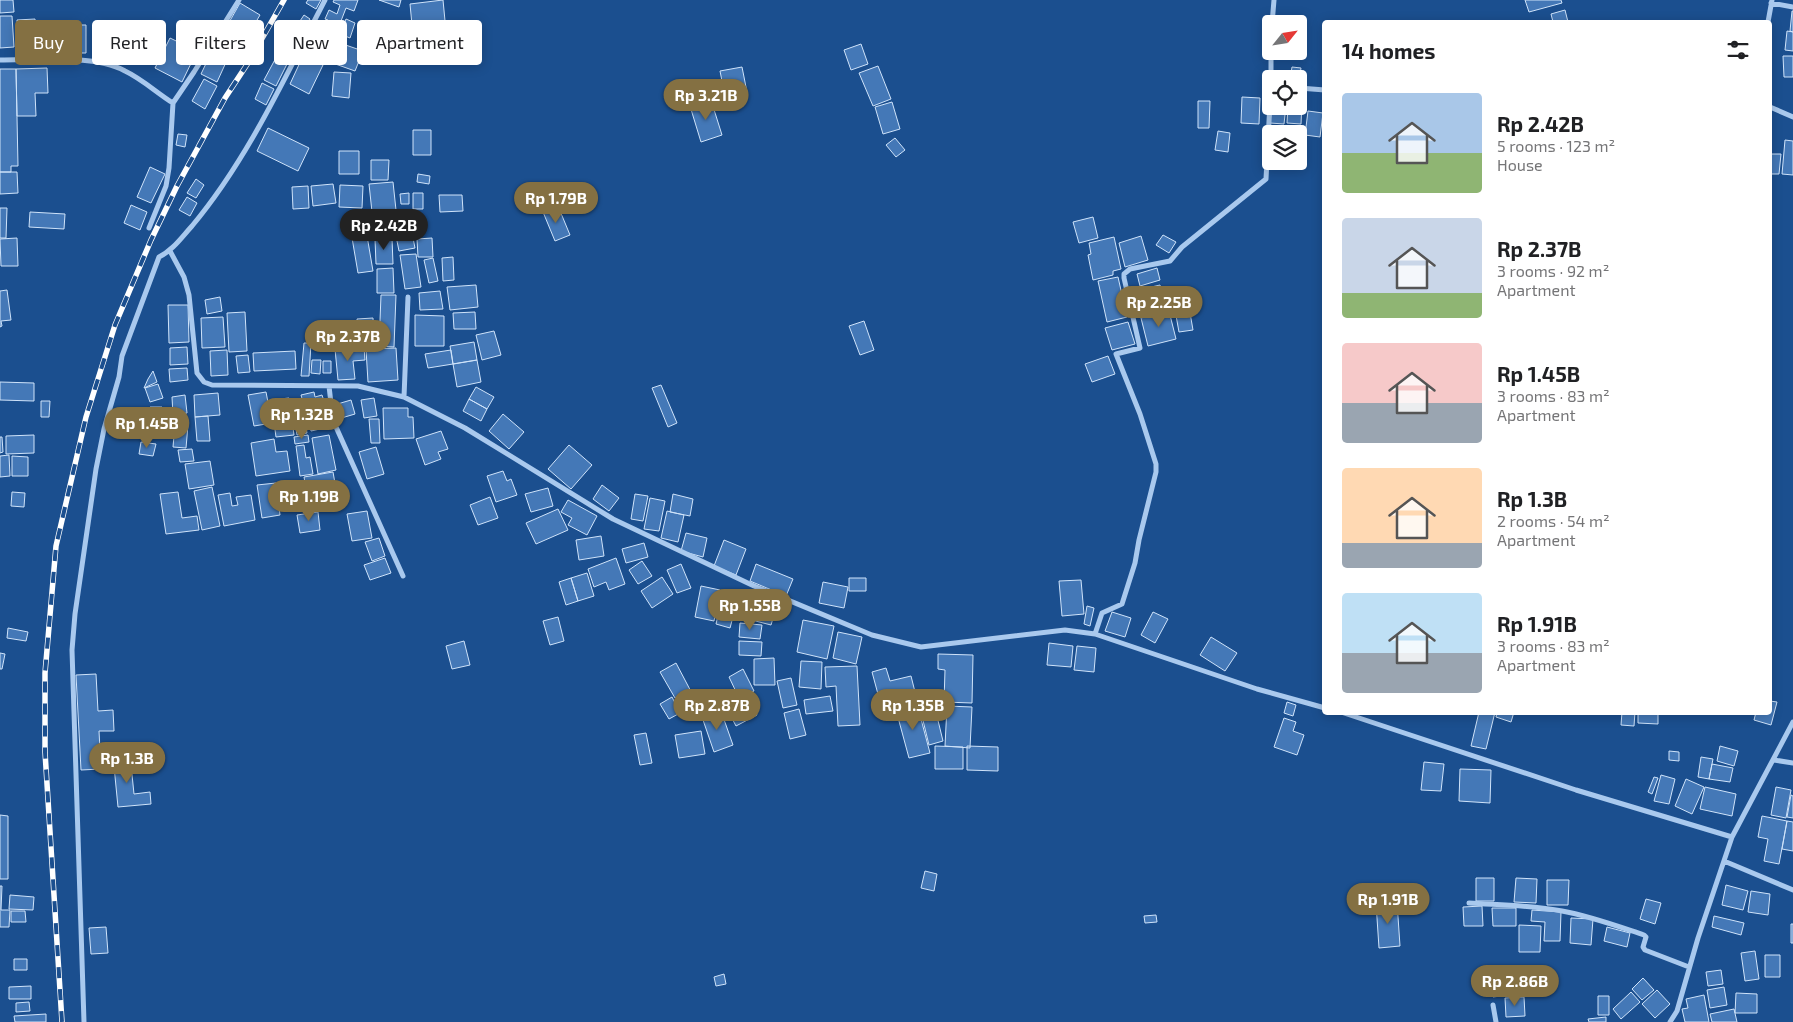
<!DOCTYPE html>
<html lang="en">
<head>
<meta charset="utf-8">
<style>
  :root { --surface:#fff; --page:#f2f2f2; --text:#202124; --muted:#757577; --accent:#847042 }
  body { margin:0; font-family:"Exo 2",sans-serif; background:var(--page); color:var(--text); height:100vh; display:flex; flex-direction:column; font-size:19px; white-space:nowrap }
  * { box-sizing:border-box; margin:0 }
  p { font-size:16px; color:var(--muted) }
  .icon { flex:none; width:28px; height:28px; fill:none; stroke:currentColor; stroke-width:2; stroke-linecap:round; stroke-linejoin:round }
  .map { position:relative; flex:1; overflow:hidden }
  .drawer { position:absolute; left:1322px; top:20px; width:450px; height:695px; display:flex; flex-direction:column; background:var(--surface); border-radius:5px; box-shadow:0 2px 12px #0003 }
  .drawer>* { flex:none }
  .top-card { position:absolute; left:15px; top:20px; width:475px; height:45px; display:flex; gap:10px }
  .needle { width:32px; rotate:60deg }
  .tools { position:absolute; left:1262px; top:15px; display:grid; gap:10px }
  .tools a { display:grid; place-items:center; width:45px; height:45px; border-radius:5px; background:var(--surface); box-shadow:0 2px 12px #0003; font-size:25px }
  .price { position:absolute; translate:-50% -42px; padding:0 11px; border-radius:18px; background:var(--accent); color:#fff; font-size:16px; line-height:32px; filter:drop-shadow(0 1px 2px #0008) }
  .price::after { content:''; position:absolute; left:50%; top:30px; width:15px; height:11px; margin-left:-8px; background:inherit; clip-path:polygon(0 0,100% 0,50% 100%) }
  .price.selected { background:#222; color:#fff }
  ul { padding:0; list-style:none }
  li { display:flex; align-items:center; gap:15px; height:125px; padding:0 20px }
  li span { display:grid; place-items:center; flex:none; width:140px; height:100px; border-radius:5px; color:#555 }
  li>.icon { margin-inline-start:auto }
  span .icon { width:60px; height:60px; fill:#fffc; stroke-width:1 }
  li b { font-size:21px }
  h2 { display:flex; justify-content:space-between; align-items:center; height:60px; padding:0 20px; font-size:21px }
  .tag { padding:0 18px; border-radius:5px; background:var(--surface); box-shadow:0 2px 12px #0003; font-size:18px; line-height:45px }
  .tag.selected { background:var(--accent); color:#fff }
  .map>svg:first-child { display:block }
</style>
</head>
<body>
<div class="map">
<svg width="1793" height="1022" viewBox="0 0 1793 1022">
  <rect width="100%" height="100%" fill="#1b4f8f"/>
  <path fill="#4478b7" stroke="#cfe3fa" d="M0,0H13L14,12L0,13Z
    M308,0H321L316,9L306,3Z
    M334,0H358L354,11L346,8L336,34L325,29L328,20L325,19L329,10L337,14L340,5L333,2Z
    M379,0H401L399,7Z
    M443,0L448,52L415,56L410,4Z
    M1525,0H1561L1562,3L1529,12Z
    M240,3L260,15L253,27L244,21L238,32L227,26Z
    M1565,10L1568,22H1553L1551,14Z
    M1792,11H1793V32L1790,31Z
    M304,15L310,19L302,31L296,27Z
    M0,16H12L14,47L0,48Z
    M35,19L37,43L19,44L17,20Z
    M346,19L355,23L350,38L340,34Z
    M52,25H86V53H53Z
    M223,28L239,36L235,44L219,37Z
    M1787,31L1793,32V51L1785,50Z
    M291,32L302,37L292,55L281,49Z
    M170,38L197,51L182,82L155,68Z
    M221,40L233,46L228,57L216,51Z
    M334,41L363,51L355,71L327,61Z
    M861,44L868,64L851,70L844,50Z
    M212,51L228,58L217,82L201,74Z
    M279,52L290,58L276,86L264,80Z
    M303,56L323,65L309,94L290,84Z
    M1783,56H1793V77H1784Z
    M878,66L891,99L873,106L859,73Z
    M742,67L747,92L725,96L720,71Z
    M1292,67L1301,68L1299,80L1290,79Z
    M47,68L48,93H35L36,116H17L16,69Z
    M0,69H16L18,166H11V172H0Z
    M334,72L351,73L349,98L332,96Z
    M204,79L217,86L205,109L192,101Z
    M262,83L274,89L266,105L255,99Z
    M1242,97L1260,98L1259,124L1241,123Z
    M711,100L722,135L701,142L690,106Z
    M1198,101H1210L1209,128H1198Z
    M892,102L900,129L883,134L875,107Z
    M1299,104H1302L1301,124L1287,123L1288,106H1299Z
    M1272,106H1286L1284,124L1270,123Z
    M1308,111L1323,113L1320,137L1305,135Z
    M268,128L309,148L298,171L257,151Z
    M413,130H431V155H413Z
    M1218,131L1230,133L1228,152L1215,150Z
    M178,134L187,135L185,147L176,145Z
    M895,138L905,150L896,157L886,145Z
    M1785,140L1793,141V175L1782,174Z
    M339,151H359V174H339Z
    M1770,154H1781L1779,174H1770Z
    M371,160H389L388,180H371Z
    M1274,161H1292L1291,169L1273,167Z
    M150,167L165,174L151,203L137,197Z
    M0,172H17L18,193L0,194Z
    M418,174L430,176L429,184L417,182Z
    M196,179L204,185L196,198L187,193Z
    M393,182L396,210L372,212L369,184Z
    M333,184L336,203L313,206L311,186Z
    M340,185L363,186L362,208L339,207Z
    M308,186L309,208L293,209L292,187Z
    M409,193V204H401L400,194Z
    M413,193H423V209H413Z
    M439,195H462L463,211L440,212Z
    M187,197L197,203L190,216L179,210Z
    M541,197H549L548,206H541Z
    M131,205L147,212L140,230L124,223Z
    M558,206L570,235L555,241L543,212Z
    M0,208H7L6,238H0Z
    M30,212L65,214L64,229L29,227Z
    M396,214L398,234L377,236L375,216Z
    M420,216L422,230L402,232L401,218Z
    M1093,217L1098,238L1079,243L1073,222Z
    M365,224L373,271L358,273L350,226Z
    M412,233L415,248L399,251L396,236Z
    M1163,235L1176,242L1169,253L1156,245Z
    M1141,236L1148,260L1125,267L1119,243Z
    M1114,237L1121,269L1113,271V275L1093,280L1088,255L1091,254L1089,243Z
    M17,238L18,266H1L0,239Z
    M392,238L393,264H376L375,239Z
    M432,238L433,257H418L417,239Z
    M416,254L421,287L405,289L400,255Z
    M453,257L454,280L443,281L442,258Z
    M433,258L438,281L429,283L424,260Z
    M393,268L394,293H377V269Z
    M1157,268L1160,280L1140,286L1137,274Z
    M1118,277L1127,317L1107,322L1098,281Z
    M476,285L478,307L450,310L447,287Z
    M1160,285L1166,311L1145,317L1138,290Z
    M7,290L11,320L1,321L2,326L0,327V291Z
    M440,291L443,309L420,310L419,293Z
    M381,295H396L394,347L379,346Z
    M220,297L222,311L207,314L205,300Z
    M168,305H188L189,342L169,343Z
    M1189,307L1193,330L1179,332L1175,310Z
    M1169,311L1176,339L1148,346L1141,318Z
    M245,312L247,351L229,352L227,313Z
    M475,312L476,329H454L453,313Z
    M415,315L444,316V346H415Z
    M223,317L225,347L202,348L201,318Z
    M373,318L374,343H359L357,319Z
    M334,321H351V342H335Z
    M864,321L874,350L860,355L849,326Z
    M1128,322L1135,344L1112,350L1105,328Z
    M494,331L501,355L482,360L476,335Z
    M474,342L477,360L453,364L450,346Z
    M304,343H311L309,376H301Z
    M187,347L188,364L170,365V348Z
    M364,347L365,360L353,361L355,379L338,380L335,349Z
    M396,348L398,380L368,382L366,349Z
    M227,350L228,375L211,376L210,351Z
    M451,350L453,364L428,368L425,354Z
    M295,351L296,369L254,371L253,353Z
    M248,355L250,372L238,373L236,356Z
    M1108,356L1115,374L1092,382L1085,364Z
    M312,360H321L320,374L311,373Z
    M477,360L481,382L457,387L453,364Z
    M323,361H331V373H323Z
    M187,368L188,380L170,382L169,369Z
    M153,371L157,382L144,388L148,379Z
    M0,382L34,383V401L0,400Z
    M158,384L163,398L150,402L145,388Z
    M661,385L677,423L668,427L652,388Z
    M476,387L494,397L487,409L469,399Z
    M266,392L272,423L254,426L248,395Z
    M314,392L315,397L322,395L325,404L305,409L301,395Z
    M218,393L220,415L195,417L194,395Z
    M185,395L187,413L173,415L172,397Z
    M289,398L294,435L276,437L271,400Z
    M374,398L377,416L364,418L361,400Z
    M469,399L487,409L481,421L463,411Z
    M351,400L355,414L338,419L334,405Z
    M41,401H50L49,417H41Z
    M150,407H162V419H169L170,437L151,438Z
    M383,408H408V417H413L414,438L384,439Z
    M326,409L329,427L311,431L307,412Z
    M503,414L524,432L509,449L489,431Z
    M208,416L210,441H197L195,417Z
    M304,416L307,433L297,435L294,418Z
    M369,419H379L380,443H371Z
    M175,424L188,425L186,448L173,447Z
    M441,431L448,449L438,452L441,459L425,465L416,439Z
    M34,435V453L6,454V436Z
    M308,435L309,442L295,444L294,437Z
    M329,435L336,470L318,474L312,438Z
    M0,437H2L3,452L0,453Z
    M274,439L276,452L287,451L290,471L256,476L251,443Z
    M141,442L156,444L153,456L139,454Z
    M304,445L306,458L310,457L313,474L300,476L296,446Z
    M569,445L592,465L571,489L548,469Z
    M376,447L384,474L367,479L359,452Z
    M192,449L194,461L180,462L178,450Z
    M9,455L10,476L0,477V456Z
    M12,456L28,457V476H12Z
    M210,461L214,485L189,489L185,464Z
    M503,471L507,481L511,479L517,495L496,502L487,476Z
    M333,472L336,489L307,494L304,477Z
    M276,483L280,515L262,518L257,485Z
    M602,485L619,498L609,511L593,499Z
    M212,487L220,526L202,530L194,491Z
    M548,488L553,506L531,512L525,494Z
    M342,491L344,507L314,512L312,495Z
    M12,492L25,493L24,507L11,506Z
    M178,492L182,518L197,516L199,530L166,534L160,494Z
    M230,493L232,506L238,505L236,497L251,495L255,520L224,526L218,495Z
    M635,494L648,496L643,521L631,519Z
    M673,494L693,499L690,516L670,512Z
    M490,497L498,518L478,525L470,505Z
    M650,498L665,501L659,531L644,529Z
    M568,500L597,516L587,535L568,525L572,518L561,512Z
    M558,509L568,530L536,544L526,523Z
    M367,511L372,538L352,541L347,514Z
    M667,511L684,515L678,542L661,538Z
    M318,512L320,530L300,533L297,515Z
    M686,533L707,538L703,557L681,551Z
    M601,536L604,556L579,560L576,540Z
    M379,538L385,556L372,561L365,542Z
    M724,540L746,549L736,575L714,566Z
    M644,543L648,557L626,563L622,549Z
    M385,558L391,573L370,580L364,565Z
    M616,558L625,584L609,590L606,582L594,587L588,569Z
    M642,561L652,576L638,584L629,570Z
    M681,564L691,588L677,593L667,570Z
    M756,564L793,579L786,596L750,581Z
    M587,573L594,596L578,601L571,578Z
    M662,577L673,594L652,608L641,591Z
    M571,578L578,601L566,605L559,582Z
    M849,578H866V591H849Z
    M1081,580L1084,614L1062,616L1059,581Z
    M823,582L848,587L844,608L819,603Z
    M701,586L720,590L714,621L695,617Z
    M723,594L738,598L730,628L716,624Z
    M746,596L777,605L771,625L740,617Z
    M1087,606L1094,608L1090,626L1084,624Z
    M1112,612L1131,618L1125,637L1105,631Z
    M1153,612L1168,619L1155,643L1141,635Z
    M558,617L564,641L550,645L543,621Z
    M803,620L834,626L827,659L797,652Z
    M740,623L762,625L760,639L739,637Z
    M8,628L28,632L26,641L7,638Z
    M838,632L862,637L856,664L833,658Z
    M1211,637L1237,653L1225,671L1200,655Z
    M464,641L470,665L452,669L446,646Z
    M739,641L762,642L761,656L739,655Z
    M1049,643L1073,646L1071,667L1047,665Z
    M1077,646L1096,648L1094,672L1074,670Z
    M0,653L5,654L2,669H0Z
    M938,654L973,655L972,703L944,702L945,670L938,669Z
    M774,658L775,685H754V659Z
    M801,661L822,662L821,689L799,687Z
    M676,663L696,701L685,706L679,696L675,698L660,672Z
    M857,666L860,725L838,726L836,686L826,687L825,667Z
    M886,668L890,681L911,676L917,700L882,709L872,672Z
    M743,669L754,691L739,698L729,677Z
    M96,674L98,711L113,710L114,731H99L101,769L81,770L76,675Z
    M791,678L797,705L783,708L777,681Z
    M746,694L757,715L736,726L725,705Z
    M830,696L833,711L806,714L804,700Z
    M672,697L680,713L669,719L660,704Z
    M933,700L943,741L929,745L919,704Z
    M1770,701L1777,702L1771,725L1754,720L1756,712H1770Z
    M1287,702L1296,705L1293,716L1284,713Z
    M917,704L930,753L909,758L896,710Z
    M947,706L972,707L970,748L945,746Z
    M799,709L806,735L790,739L784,713Z
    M721,711L733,745L714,752L702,717Z
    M1479,712H1495L1486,749L1471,746Z
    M1497,712H1514L1511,722L1496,717Z
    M1622,712H1635L1634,726L1621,725Z
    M1638,712H1658V724L1638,723Z
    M1284,718L1296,722L1293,731L1304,735L1297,755L1274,747Z
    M701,731L705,754L679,758L675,735Z
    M646,733L652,763L640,765L634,735Z
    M935,746L963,747V769H935Z
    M967,746L998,747V771L967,770Z
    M1720,746L1738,751L1734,766L1717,761Z
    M1669,751L1679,752V761L1669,760Z
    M130,755L134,794L150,792L151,804L118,807L113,756Z
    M1701,757L1713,759L1709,779L1698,777Z
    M1424,762L1444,764L1441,791L1421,790Z
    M1712,764L1733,768L1730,782L1709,779Z
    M1460,769L1491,770L1490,803L1459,801Z
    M1661,775L1675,779L1669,804L1654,801Z
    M1654,777L1658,778L1652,794L1648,792Z
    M1686,779L1704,787L1692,814L1675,806Z
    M1705,787L1736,794L1732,816L1700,809Z
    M1776,787L1791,790L1786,818L1771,815Z
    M1791,795L1793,796V818L1787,817Z
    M0,815L8,816V879H0Z
    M1762,816L1787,821L1779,864L1764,861L1768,839L1758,837Z
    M1787,821L1793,822V851L1782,849Z
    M925,871L937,874L934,891L921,888Z
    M1476,878H1494V901H1476Z
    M1516,878L1537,879L1536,903L1514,902Z
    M1547,880H1569L1568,905H1547Z
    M1726,885L1748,891L1743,910L1722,905Z
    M0,886H2L1,910H10L9,927H0Z
    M1751,891L1770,894L1768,915L1748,912Z
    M10,895L34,897L33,910L9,909Z
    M1646,899L1661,903L1655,924L1640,919Z
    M1397,902L1400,946L1379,948L1376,903Z
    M1482,906L1483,926H1464L1463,907Z
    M1492,908H1516V926H1493Z
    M1532,910L1561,912L1560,941H1544L1545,922L1531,921Z
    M11,911H25L26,922H11Z
    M1156,915L1157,922L1145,923L1144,916Z
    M1714,916L1744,923L1741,935L1712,927Z
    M1571,918L1593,919L1591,945L1570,943Z
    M1791,924H1793V943H1791Z
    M1519,925L1541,926L1540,952H1519Z
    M106,927L108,953L91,954L89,928Z
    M1607,927L1630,933L1627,947L1604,941Z
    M1755,951L1759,979L1745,981L1741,953Z
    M1765,955H1780V977H1765Z
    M14,959H27V970H14Z
    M1721,970L1723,984L1708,986L1706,972Z
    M724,974L726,984L716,986L714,977Z
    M1643,978L1654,990L1642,1000L1632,989Z
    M1514,979L1516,994L1493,997L1491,981Z
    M31,986V999H9V987Z
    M1724,987L1727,1005L1710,1008L1707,990Z
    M1657,990L1670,1004L1655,1018L1642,1004Z
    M1631,992L1640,1002L1621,1019L1613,1009Z
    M1736,993L1757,994V1013H1735Z
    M1704,995L1709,1022H1685L1682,1009L1688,1008L1686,999Z
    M1598,996H1609V1015H1598Z
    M1524,997L1525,1016L1506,1017L1505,998Z
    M29,1002L30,1011L16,1012V1003Z
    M1734,1009L1737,1022H1712L1710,1014Z
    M46,1014V1022H15L14,1016Z
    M1606,1017V1022H1589L1588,1019Z"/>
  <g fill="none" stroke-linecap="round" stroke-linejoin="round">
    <path stroke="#a9c9ee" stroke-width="5" d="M1771,3L1793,7
      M1768,22L1772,0
      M1272,24L1274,0
      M1271,46V83
      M0,60C36,60 94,54 125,71C142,79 157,93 173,103
      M1299,88L1325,90
      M1770,107L1793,117
      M149,228L166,186L169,168L173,103L194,72L239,0
      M170,251L184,277L189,295L197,373L204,382L212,385L358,386L404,397L465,428L613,519L754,586L872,635L921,647L1065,630L1095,634L1257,689L1325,708
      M329,386L332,412L336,427L403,576
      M404,397L408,297
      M1095,634L1102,613L1122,604L1135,563L1139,540L1156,472V464L1140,414L1116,354L1140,348L1124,278V274L1130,269L1170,261L1182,247L1266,179L1271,83
      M1341,712L1576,790L1732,837L1793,722
      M1774,760L1793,763
      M1724,861L1793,890
      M1469,903C1500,905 1531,905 1562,911C1590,916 1617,926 1644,935L1646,937L1643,947L1645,950L1689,967
      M1493,1005L1496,1022
      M84,1022L72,650L75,614L96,469L104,429L119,377L122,356L159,257C173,250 181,238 192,226C248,159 285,77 325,0
      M1670,1022L1677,1011L1698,938L1732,837"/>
    <defs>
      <path id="rail" d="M62,1022L45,752V673L56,546L86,417L115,325L151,240L177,186L225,98L248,63L284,0"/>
    </defs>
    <use href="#rail" stroke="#fff" stroke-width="5.5"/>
    <use href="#rail" stroke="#1b4f8f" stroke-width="4" stroke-dasharray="11" stroke-linecap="butt"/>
  </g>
</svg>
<div class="tools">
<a><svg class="needle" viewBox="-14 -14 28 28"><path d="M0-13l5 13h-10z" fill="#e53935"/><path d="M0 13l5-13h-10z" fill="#757577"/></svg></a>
<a><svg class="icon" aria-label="locate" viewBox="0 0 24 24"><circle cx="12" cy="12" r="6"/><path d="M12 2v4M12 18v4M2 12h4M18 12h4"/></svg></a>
<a><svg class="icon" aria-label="layers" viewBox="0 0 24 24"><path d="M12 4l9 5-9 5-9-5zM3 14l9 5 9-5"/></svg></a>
</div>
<b class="price" style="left:706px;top:121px">Rp 3.21B</b>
<b class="price" style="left:556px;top:224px">Rp 1.79B</b>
<b class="price selected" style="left:384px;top:251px">Rp 2.42B</b>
<b class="price" style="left:1159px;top:328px">Rp 2.25B</b>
<b class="price" style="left:348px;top:362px">Rp 2.37B</b>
<b class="price" style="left:302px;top:440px">Rp 1.32B</b>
<b class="price" style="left:147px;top:449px">Rp 1.45B</b>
<b class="price" style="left:309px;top:522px">Rp 1.19B</b>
<b class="price" style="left:750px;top:631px">Rp 1.55B</b>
<b class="price" style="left:717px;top:731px">Rp 2.87B</b>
<b class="price" style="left:913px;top:731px">Rp 1.35B</b>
<b class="price" style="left:127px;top:784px">Rp 1.3B</b>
<b class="price" style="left:1388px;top:925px">Rp 1.91B</b>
<b class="price" style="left:1515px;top:1007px">Rp 2.86B</b>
<div class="top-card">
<a class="tag selected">Buy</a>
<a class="tag">Rent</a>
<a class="tag">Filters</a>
<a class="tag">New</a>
<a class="tag">Apartment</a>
</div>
<section class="drawer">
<h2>14 homes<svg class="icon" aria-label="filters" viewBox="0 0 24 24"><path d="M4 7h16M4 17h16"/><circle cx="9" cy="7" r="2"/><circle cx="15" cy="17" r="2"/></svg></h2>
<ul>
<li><span style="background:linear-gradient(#a9c7e8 60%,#8fb573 0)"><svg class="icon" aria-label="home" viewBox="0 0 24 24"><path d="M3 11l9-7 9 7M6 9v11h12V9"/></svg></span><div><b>Rp 2.42B</b><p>5 rooms · 123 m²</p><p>House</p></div></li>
<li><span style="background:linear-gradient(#c9d6e8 75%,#8fb573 0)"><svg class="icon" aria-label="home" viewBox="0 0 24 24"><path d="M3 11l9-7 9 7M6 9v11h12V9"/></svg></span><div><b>Rp 2.37B</b><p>3 rooms · 92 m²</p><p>Apartment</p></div></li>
<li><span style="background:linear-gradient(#f6c9c9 60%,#9aa5b1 0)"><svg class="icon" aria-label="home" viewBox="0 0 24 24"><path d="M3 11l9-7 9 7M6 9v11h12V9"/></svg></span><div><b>Rp 1.45B</b><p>3 rooms · 83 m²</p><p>Apartment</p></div></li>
<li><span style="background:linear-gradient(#ffd9b3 75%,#9aa5b1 0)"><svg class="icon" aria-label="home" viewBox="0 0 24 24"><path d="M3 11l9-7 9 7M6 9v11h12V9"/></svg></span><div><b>Rp 1.3B</b><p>2 rooms · 54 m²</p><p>Apartment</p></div></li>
<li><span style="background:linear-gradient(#bfe0f5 60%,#9aa5b1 0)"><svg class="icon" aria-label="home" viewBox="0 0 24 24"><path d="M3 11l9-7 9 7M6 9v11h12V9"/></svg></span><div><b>Rp 1.91B</b><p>3 rooms · 83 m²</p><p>Apartment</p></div></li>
</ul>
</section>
</div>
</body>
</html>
